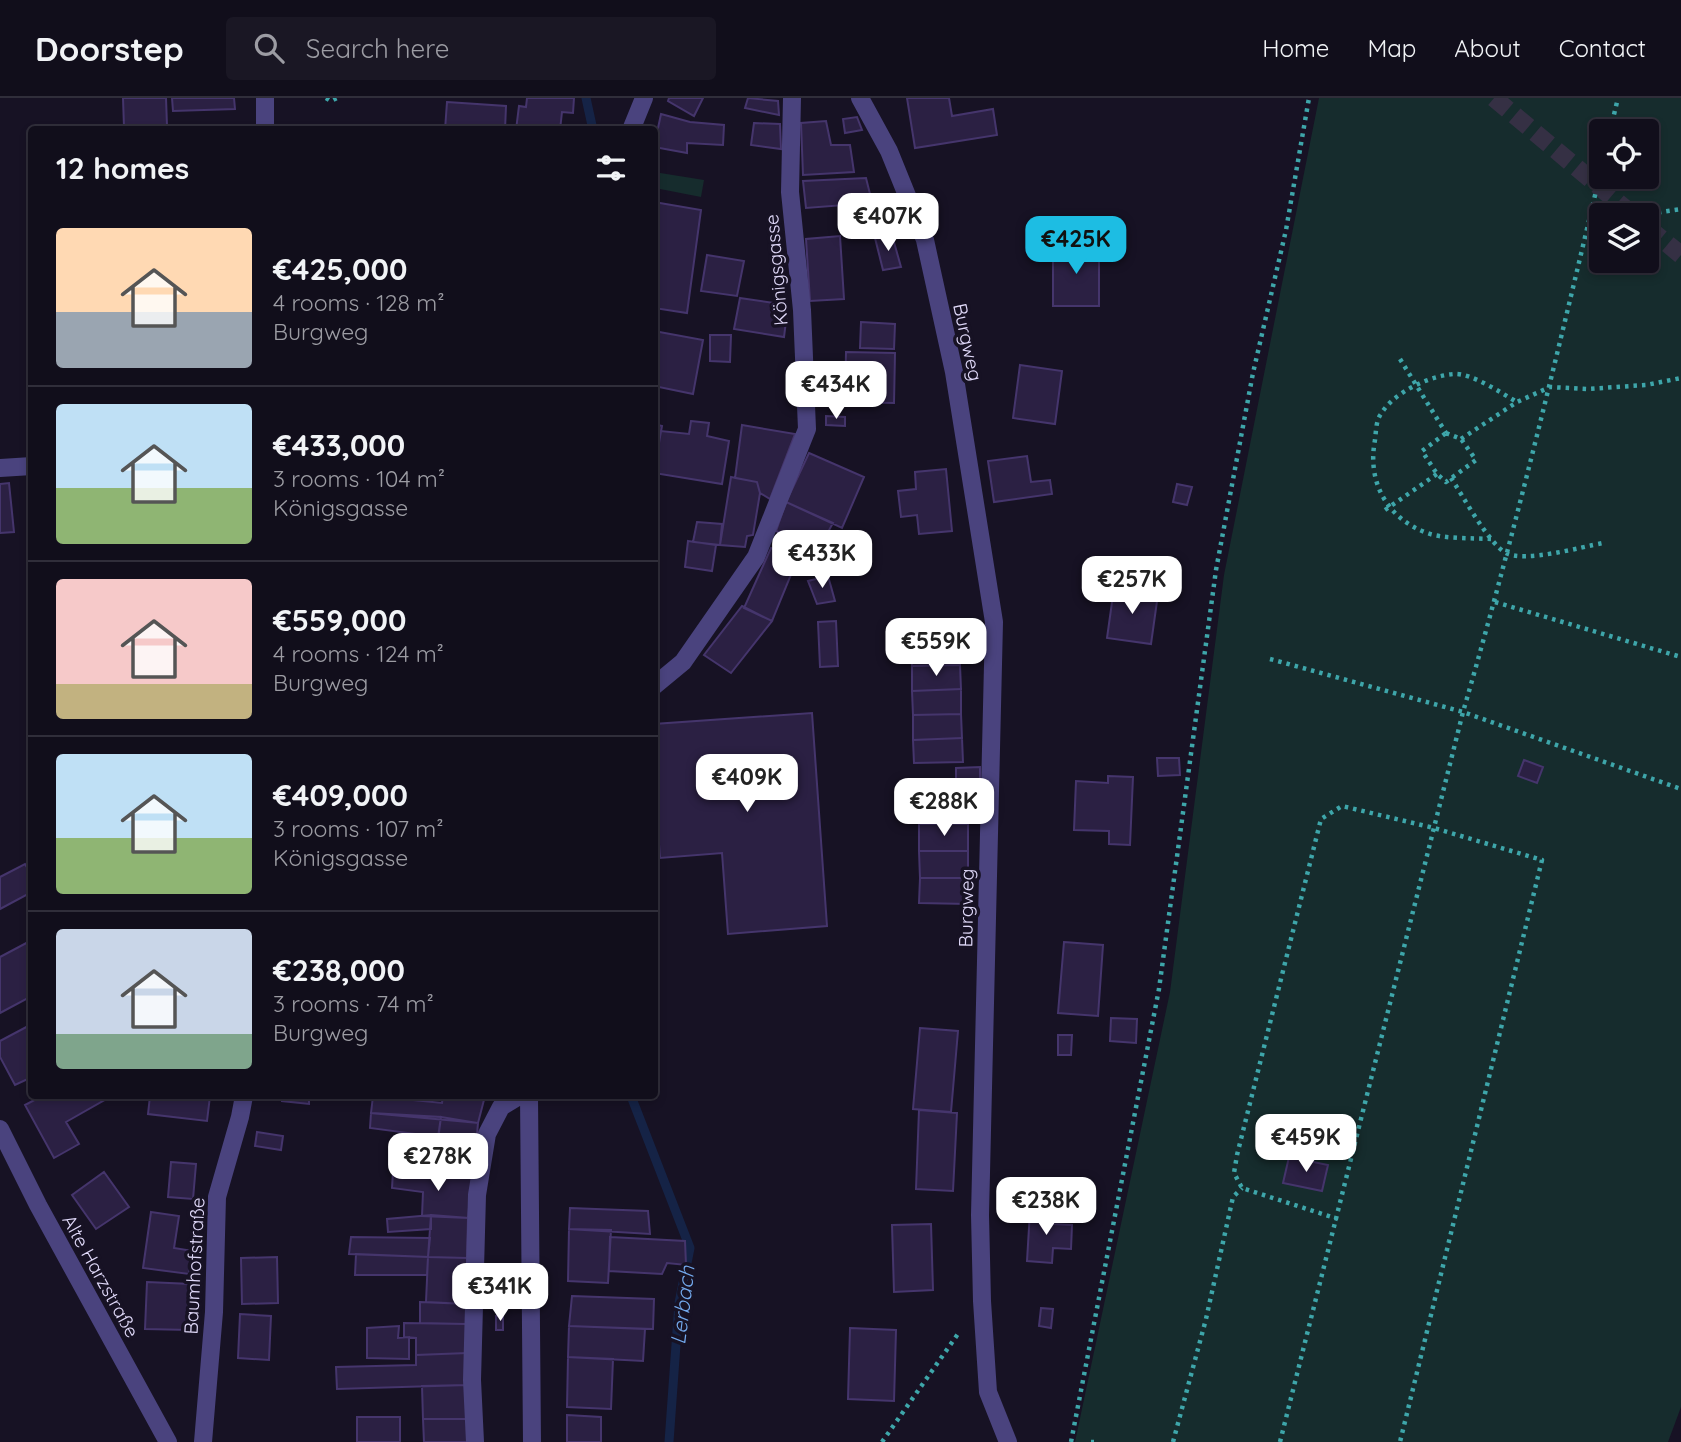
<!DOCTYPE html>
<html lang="en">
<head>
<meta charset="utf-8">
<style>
  :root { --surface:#110e1b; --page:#1a1724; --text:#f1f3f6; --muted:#9c9ca3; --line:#302e3a; --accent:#1dbde3 }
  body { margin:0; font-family:Quicksand,sans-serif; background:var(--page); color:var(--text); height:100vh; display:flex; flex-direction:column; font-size:26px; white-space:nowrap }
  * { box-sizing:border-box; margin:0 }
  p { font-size:23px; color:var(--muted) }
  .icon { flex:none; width:38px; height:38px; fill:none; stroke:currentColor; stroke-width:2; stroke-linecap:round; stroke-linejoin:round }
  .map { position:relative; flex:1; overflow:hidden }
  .drawer { position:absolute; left:28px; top:28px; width:630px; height:973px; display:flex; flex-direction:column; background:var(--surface); border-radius:7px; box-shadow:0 4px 10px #0003,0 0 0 2px var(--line) }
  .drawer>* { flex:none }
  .buttons { position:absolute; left:1589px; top:21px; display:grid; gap:14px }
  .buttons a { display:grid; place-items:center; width:70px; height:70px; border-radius:7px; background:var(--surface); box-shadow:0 4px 10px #0003,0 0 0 2px var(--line); font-size:35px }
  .price { position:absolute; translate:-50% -60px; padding:0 16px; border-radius:14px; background:#fff; color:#222; font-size:23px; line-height:46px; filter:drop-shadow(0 2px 4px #0008) }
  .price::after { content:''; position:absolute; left:50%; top:42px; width:21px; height:16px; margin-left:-10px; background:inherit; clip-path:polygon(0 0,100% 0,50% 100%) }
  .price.current { background:var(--accent); color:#111 }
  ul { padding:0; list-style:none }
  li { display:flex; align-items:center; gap:21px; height:175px; padding:0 28px }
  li+li { border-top:2px solid var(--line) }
  li span { display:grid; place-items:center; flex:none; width:196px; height:140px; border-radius:7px; color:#555 }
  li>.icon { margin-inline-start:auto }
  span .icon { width:84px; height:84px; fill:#fffc; stroke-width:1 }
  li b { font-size:30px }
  h2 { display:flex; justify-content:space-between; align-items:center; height:84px; padding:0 28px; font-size:30px }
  header { display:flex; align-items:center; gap:42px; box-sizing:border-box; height:98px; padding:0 35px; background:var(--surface); border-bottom:2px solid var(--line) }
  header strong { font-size:33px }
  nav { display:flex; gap:38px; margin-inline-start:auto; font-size:24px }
  .search { width:490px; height:63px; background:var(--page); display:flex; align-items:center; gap:18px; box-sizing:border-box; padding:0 24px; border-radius:7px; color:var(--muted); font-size:26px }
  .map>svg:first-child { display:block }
</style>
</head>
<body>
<header>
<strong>Doorstep</strong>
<div class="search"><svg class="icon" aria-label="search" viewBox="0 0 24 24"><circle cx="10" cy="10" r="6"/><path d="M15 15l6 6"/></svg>Search here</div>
<nav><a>Home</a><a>Map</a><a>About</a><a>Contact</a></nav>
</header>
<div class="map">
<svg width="1681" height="1344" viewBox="0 0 1681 1344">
  <rect width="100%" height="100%" fill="#171224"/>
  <path fill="#162c2d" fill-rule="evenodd" d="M1319,0H1681V1309L1668,1344H1075L1170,894L1224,477ZM1601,33H1647V79H1601ZM1601,117H1647V163H1601Z
    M654,74L704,82L701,99L655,90Z"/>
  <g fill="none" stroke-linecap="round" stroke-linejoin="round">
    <path stroke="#152346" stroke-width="9" d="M586,0L593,32
      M631,998L690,1150L679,1205L669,1344"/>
  </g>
  <path fill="#2b2043" stroke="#45356c" stroke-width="2" d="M123,0H166L167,28L124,29Z
    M172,0H234L235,11L173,13Z
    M527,0H574L573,15L562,14L560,32H516L519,8L526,9Z
    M669,0H703L694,18L668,3Z
    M748,0L778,3L779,17L745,10Z
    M907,0H949L952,18L993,11L997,37L915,50Z
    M447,4L506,8L505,32H445Z
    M661,16L690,24L724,27L723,47L687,45V55L654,49Z
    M857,19L862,32L845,35L843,21Z
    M826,23L831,47H850L854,74L803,77L801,25Z
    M754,25L780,26L781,51L751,47Z
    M187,29H234V32H187Z
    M866,80L879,132L849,138L844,107L806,110L803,83Z
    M654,104L701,112L687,215L654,210Z
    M892,137L901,169L883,172L875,140Z
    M840,138L844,201L810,203L806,141Z
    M1053,147H1099V208H1053Z
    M707,157L744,163L737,198L701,193Z
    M740,200L788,207L784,239L734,231Z
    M861,224L895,226L894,251L860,250Z
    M654,233L703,242L693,296L654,288Z
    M710,237H731L730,264L710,263Z
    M846,254L895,255L894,305L845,304Z
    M1020,267L1062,273L1055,326L1013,320Z
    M826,318L845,319V328L826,327Z
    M691,323L709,325L707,338L729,343L722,386L654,375L661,333L689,336Z
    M654,326L662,328L654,372Z
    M742,327L795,336L770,401L760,395L757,384L735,380Z
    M809,355L864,379L842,430L786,404Z
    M1027,358L1031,384L1050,382L1052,396L994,404L988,363Z
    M946,371L952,433L919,436L917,417L901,419L898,393L916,391L915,374Z
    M731,379L757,384L760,395L753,437L747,438L745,449L720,447Z
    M9,385L14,434L0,435V386Z
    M1177,386L1192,389L1187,407L1173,404Z
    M786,404L833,425L818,452L776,433Z
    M697,424L722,426L720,447L693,444Z
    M688,443L716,447L712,473L685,469Z
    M771,450L797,462L772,523L744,510Z
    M828,478L835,503L817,506L808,483Z
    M1114,490L1158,496L1151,546L1107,540Z
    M742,508L772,523L731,575L704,557Z
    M836,523L838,568L820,569L818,524Z
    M960,544V567L912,568L911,545Z
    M960,567L961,591L912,593V568Z
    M961,591V616L913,617L912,593Z
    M812,615L827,828L728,836L722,755L660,760L654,677V626Z
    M961,616L962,640L913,642V617Z
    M962,640L963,664L914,665L913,642Z
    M1157,660H1179L1180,677L1158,678Z
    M1524,662L1543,669L1537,685L1518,678Z
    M980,669V687L956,688V670Z
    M1108,678L1133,679L1130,747L1109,746V733L1074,732L1076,683L1108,685Z
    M919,701H967L968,726H919Z
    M919,726H968V753H919Z
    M919,753H968V780H920Z
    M25,766L32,778V794L0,811V779Z
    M920,780H968V806L919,805Z
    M32,842V898L0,915V859Z
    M1064,844L1103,847L1098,918L1058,915Z
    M1111,920L1137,921L1136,945L1110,943Z
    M32,926V979L15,987L0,959V943Z
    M920,930L958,933L951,1014L913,1011Z
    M1058,937H1072L1071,957H1058Z
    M42,998H107L108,1000L66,1024L79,1046L54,1060L25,1007Z
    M150,998H210L207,1023L148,1016Z
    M282,998H309V1006L282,1003Z
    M373,998L442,1005L443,998H485L478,1025L371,1015Z
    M919,1012L957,1015L953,1093L916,1091Z
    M371,1015L441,1019L438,1039L370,1030Z
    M441,1019L478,1025L475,1059L436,1057Z
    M257,1034L283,1038L281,1052L255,1048Z
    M395,1057H436L475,1059L472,1078L393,1074Z
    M1289,1059L1328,1067L1322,1093L1283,1085Z
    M171,1064L196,1066L193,1101L168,1099Z
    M104,1074L129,1109L96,1131L72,1097Z
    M393,1074L472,1078L468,1120L422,1118L423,1094L392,1090Z
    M570,1110L648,1113L650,1136L569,1131Z
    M1030,1113L1053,1114V1126L1072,1127L1071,1151L1053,1150L1052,1165L1027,1163Z
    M151,1114L179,1118L174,1150L193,1153L189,1176L143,1170Z
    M431,1117L468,1120L467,1160L428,1159Z
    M431,1117V1131L388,1134L387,1121Z
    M931,1126L933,1192L894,1194L892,1127Z
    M569,1131L611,1132L608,1185L568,1183Z
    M351,1139L430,1140L428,1159L349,1156Z
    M610,1139L685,1143L686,1167L667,1165L662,1176L609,1173Z
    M356,1156L428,1159L427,1177H355Z
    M277,1159L278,1205L242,1206L241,1160Z
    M428,1159L467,1160V1206L426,1204Z
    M147,1184L191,1186L190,1232L145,1231Z
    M572,1198L654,1201L653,1231L569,1228Z
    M420,1204L467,1206L466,1226L420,1225Z
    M1041,1210L1053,1211L1051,1230L1039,1228Z
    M240,1216L271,1218L269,1262L238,1260Z
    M496,1218H503V1232H496Z
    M404,1225L466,1226L467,1255L416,1257V1240L404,1239Z
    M399,1228L398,1240L409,1239V1261L367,1260V1230Z
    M569,1228L645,1231L643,1263L568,1259Z
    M850,1230L896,1232L894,1303L848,1301Z
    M467,1255V1287L337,1291L336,1269L416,1267V1257Z
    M568,1259L613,1261L611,1311L567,1309Z
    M467,1287V1321H423L422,1288Z
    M567,1317L601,1319V1344H567Z
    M357,1319H400V1344H357Z
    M423,1321H467L469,1344H424Z"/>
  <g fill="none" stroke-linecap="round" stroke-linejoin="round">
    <path stroke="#353044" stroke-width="18" stroke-dasharray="18 9" stroke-linecap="butt" d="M1494,0L1633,117
      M1647,129L1681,157"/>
    <path stroke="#3ea6aa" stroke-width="4.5" stroke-dasharray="3.5 5" stroke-linecap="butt" d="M326,0L331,3L337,0
      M1610,33L1618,0
      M1641,117L1681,111
      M1588,126L1601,124
      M1400,261L1446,335
      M1446,335L1461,341L1476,362L1446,384L1437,376L1422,353Z
      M1461,341L1517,304L1550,289L1587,291L1646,287L1681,280
      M1451,380C1463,398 1489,446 1506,455C1525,465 1581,449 1603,445
      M1385,412L1437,376
      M1491,441C1473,440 1443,441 1427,435C1386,420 1367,383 1375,342C1376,334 1376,322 1381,316C1394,294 1429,278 1454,276C1472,275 1501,295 1517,304
      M1495,504L1681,559
      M1270,561L1463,614L1681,691
      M1338,1121L1242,1090L1234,1075L1237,1057L1321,721L1342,708L1434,730L1542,762L1400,1344
      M882,1344L960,1233
      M1071,1344L1159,891L1216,472L1253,275L1286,132L1309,0
      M1091,1344H1094
      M1173,1344L1206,1221L1233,1099L1242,1090
      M1280,1344L1463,614C1515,435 1558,253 1601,72"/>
    <path stroke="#4a437e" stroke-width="18" d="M860,0L889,53L925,142L954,274L994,524L980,1117L982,1203L988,1294L1008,1344
      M265,32V0
      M631,32L644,0
      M0,370L32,368
      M654,588L683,564L756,459L807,331L802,212L790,94L792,0
      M529,998L532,1344
      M0,1031L38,1107L168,1344
      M203,1344L214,1214L217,1099L240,1019L244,998
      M475,1344L472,1282L477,1097L487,1036L501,1009L519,998"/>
  </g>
  <g text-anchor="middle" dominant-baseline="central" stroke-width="7" stroke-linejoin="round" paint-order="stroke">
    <g font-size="19" fill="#e1dafa" stroke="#171224">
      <text transform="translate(776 172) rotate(-95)">Königsgasse</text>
      <text transform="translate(968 244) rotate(78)">Burgweg</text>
      <text transform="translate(966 810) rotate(-89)">Burgweg</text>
      <text transform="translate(194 1168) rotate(-87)">Baumhofstraße</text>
      <text transform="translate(101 1178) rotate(61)">Alte Harzstraße</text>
    </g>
    <g font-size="21" font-style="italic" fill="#74aaee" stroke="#171224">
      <text transform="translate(682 1207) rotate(-83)">Lerbach</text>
    </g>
  </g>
</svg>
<div class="buttons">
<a><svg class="icon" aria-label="locate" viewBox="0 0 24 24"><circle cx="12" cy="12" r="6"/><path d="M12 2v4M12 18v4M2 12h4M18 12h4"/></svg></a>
<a><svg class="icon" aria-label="layers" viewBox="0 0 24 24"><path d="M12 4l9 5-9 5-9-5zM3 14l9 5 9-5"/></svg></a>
</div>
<b class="price" style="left:888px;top:155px">€407K</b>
<b class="price current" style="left:1076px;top:178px">€425K</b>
<b class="price" style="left:836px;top:323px">€434K</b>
<b class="price" style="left:822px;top:492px">€433K</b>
<b class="price" style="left:1132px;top:518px">€257K</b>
<b class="price" style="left:936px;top:580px">€559K</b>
<b class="price" style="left:747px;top:716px">€409K</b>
<b class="price" style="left:944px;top:740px">€288K</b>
<b class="price" style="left:1306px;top:1076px">€459K</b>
<b class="price" style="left:438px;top:1095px">€278K</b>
<b class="price" style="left:1046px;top:1139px">€238K</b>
<b class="price" style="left:500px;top:1225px">€341K</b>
<section class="drawer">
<h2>12 homes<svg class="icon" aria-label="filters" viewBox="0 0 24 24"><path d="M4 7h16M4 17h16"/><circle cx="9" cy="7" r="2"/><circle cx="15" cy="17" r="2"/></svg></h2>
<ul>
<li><span style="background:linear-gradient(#ffd9b3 60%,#9aa5b1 0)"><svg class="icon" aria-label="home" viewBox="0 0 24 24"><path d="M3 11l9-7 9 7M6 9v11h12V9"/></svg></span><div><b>€425,000</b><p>4 rooms · 128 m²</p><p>Burgweg</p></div></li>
<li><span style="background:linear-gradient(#bfe0f5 60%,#8fb573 0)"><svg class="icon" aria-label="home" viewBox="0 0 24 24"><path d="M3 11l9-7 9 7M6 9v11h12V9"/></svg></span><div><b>€433,000</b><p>3 rooms · 104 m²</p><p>Königsgasse</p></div></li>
<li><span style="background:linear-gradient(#f6c9c9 75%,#c2b280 0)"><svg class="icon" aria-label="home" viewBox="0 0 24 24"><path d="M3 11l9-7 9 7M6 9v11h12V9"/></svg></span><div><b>€559,000</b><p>4 rooms · 124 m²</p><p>Burgweg</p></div></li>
<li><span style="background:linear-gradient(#bfe0f5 60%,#8fb573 0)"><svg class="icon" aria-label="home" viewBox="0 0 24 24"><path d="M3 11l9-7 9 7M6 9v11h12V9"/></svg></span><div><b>€409,000</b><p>3 rooms · 107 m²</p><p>Königsgasse</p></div></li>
<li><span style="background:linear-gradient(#c9d6e8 75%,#7fa58c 0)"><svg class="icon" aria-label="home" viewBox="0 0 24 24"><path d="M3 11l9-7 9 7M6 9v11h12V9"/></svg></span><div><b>€238,000</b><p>3 rooms · 74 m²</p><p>Burgweg</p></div></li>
</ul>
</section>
</div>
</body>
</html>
